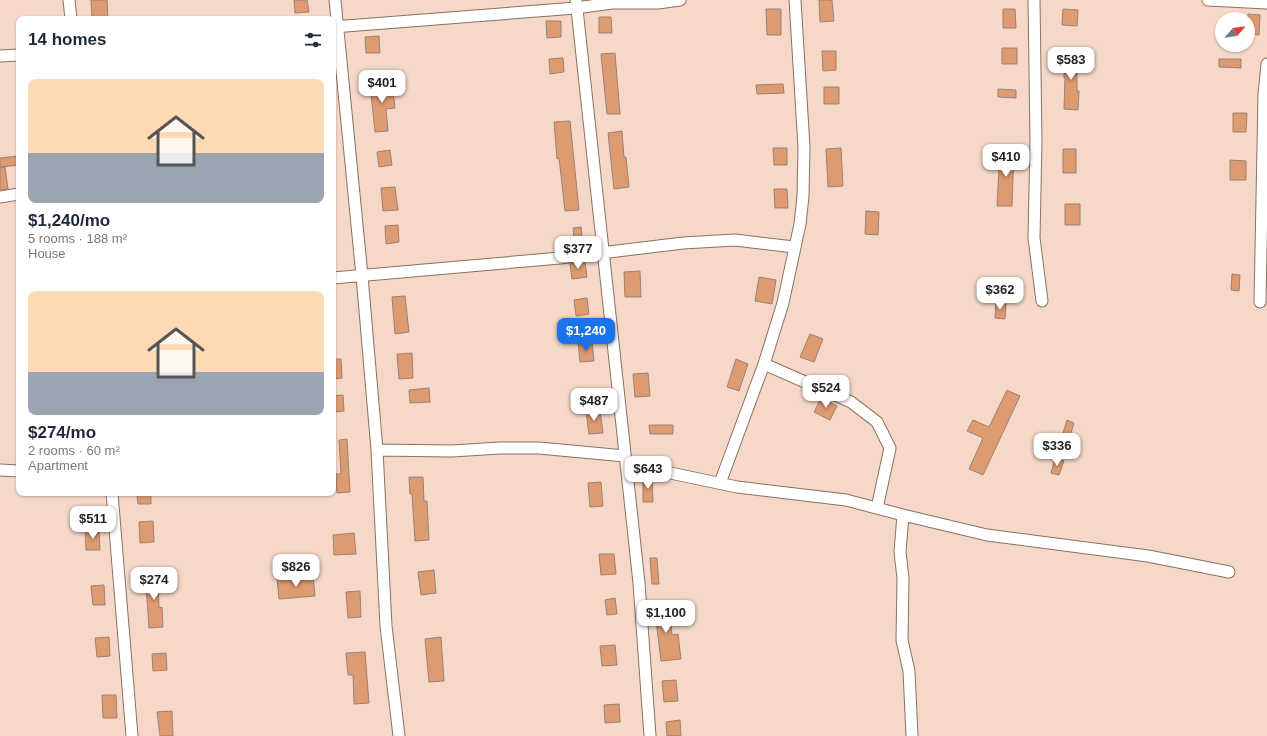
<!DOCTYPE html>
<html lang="en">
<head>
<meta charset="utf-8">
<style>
  :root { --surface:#fff; --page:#f6f6f7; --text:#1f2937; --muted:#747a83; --accent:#1a73e8 }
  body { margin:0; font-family:Helvetica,sans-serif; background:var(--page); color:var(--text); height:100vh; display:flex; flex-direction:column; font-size:15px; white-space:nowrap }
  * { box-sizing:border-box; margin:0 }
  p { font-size:13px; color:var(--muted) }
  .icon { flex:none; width:22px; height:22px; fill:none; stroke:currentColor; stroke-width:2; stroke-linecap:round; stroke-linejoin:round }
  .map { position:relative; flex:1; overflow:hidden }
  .sheet { position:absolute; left:16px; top:16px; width:320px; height:480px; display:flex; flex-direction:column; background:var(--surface); border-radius:8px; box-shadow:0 1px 3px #0004 }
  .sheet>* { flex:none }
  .needle { width:26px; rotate:62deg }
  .buttons { position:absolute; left:1215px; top:12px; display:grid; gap:8px }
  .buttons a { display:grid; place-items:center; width:40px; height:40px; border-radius:50%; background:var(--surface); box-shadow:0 1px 3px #0004; font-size:20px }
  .price { position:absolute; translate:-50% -34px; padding:0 9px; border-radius:8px; background:#fff; color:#222; font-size:13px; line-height:26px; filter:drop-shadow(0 1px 2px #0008) }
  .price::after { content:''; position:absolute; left:50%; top:24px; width:12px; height:9px; margin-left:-6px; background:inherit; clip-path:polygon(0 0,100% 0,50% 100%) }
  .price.selected { background:var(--accent); color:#fff }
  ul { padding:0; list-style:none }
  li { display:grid; align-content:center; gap:8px; height:212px; padding:0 12px }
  li span { display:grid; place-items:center; height:124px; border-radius:8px; color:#555 }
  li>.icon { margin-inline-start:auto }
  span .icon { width:72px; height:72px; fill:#fffc; stroke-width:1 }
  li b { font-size:17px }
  h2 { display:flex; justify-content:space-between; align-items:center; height:48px; padding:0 12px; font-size:17px }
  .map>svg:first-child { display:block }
</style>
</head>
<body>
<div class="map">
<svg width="1267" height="736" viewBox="0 0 1267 736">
  <rect width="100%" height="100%" fill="#f5d8c8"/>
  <path fill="#de9a70" stroke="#9b8172" d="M91,0H107L108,19H92Z
    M294,0H307L309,12L295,13Z
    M819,0H832L834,21L820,22Z
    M766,9H781V35H767Z
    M1003,9H1015L1016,28H1003Z
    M1063,9L1078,10L1077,26L1062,25Z
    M1248,14L1260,15L1259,35L1248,34Z
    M599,17H611L612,33H599Z
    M546,21H561V37L547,38Z
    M379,36L380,53H366L365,37Z
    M1002,48H1017V64H1002Z
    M822,51H836V70L823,71Z
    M1064,51H1077V91H1079L1078,110L1064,109L1065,78H1064Z
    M615,53L620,114H607L601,54Z
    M563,58L564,72L550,74L549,59Z
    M1219,59H1241V68L1219,67Z
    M392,82L395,108L386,109L388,131L375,132L370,84Z
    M783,84L784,93L757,94L756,85Z
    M824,87H839V104H824Z
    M998,89L1016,90V98L998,97Z
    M1233,113H1247L1246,132H1233Z
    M570,121L579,210L565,211L559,158L557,159L554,122Z
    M622,131L624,157H626L629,187L614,189L608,133Z
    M773,148H787V165H774Z
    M841,148L843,186L828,187L826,149Z
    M1000,148L1014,149L1012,206H997Z
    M1063,149H1076V173H1063Z
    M390,150L392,165L379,167L377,152Z
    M19,156V165L0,167V158Z
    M1230,160L1246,161V180H1230Z
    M5,167L8,189L0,190V168Z
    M395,187L398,210L383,211L381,188Z
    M774,189H787L788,208H775Z
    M1065,204H1080V225H1065Z
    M866,211L879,212L878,235L865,234Z
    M398,225L399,242L386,244L385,226Z
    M581,227L583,248L575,249L573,228Z
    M585,262L587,277L572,279L570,264Z
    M640,271L641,297H625L624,272Z
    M1232,274L1240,275L1239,291L1231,290Z
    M759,277L776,280L772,304L755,301Z
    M405,296L409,332L395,334L392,297Z
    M587,298L589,314L576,316L574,300Z
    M996,303L1006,304L1005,319L995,318Z
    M810,334L823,339L814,362L800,357Z
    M592,341L594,361L580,362L578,342Z
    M412,353L413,378L399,379L397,354Z
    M333,359H341L342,378L333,379Z
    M736,359L748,364L739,391L727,387Z
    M648,373L650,396L635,397L633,374Z
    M429,388L430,402L410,403L409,390Z
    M1007,390L1020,396L983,475L969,469L983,438L967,431L973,420L989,427Z
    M343,395L344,411L333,412V396Z
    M821,398L837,406L830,420L814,412Z
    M600,410L603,433L589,434L586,411Z
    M1067,420L1074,423L1068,443L1061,440Z
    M649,425H673V434H650Z
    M347,439L350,492L337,493L336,474H341L339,440Z
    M1055,458L1064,461L1059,475L1051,473Z
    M409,477H423L424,501H427L429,540L415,541L412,494H410Z
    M643,478H652L653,502H643Z
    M601,482L603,506L590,507L588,483Z
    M137,493H151V504H138Z
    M153,521L154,542L140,543L139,522Z
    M99,529L100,550H86L85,530Z
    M354,533L356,554L334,555L333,535Z
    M599,554H614L616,574L601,575Z
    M650,558H657L659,584H652Z
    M434,570L436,593L421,595L418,572Z
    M145,572H158L159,608L162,607L163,627L149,628Z
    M313,576L315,596L279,599L277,579Z
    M104,585L105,605H93L91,586Z
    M360,591L361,617L348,618L346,592Z
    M615,598L617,614L607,615L605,600Z
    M669,603L672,635L678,634L681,659L661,661L654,604Z
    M109,637L110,656L97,657L95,638Z
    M441,637L444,681L429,682L425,639Z
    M615,645L617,665L602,666L600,646Z
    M365,652L369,703L354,704L353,675H348L346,653Z
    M166,653L167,670L153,671L152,654Z
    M676,680L678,701L664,702L662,681Z
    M102,695H116L117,718H103Z
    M619,704L620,722L605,723L604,705Z
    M172,711L173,736H160L157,712Z
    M680,720L681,736H667L666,722Z"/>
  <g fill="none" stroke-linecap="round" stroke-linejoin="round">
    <defs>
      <path id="minor" d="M69,0L71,19
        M335,0L362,276L377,450L386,626L399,736
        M576,0L639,583L650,736
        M1034,0L1036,141L1034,238L1042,301
        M1208,0L1267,3
        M333,27L576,8L612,3H658L680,0
        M0,56L19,55
        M0,197L19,194
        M333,278L560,258L683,243L735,240L794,247
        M1260,302L1264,95L1267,64
        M764,364L851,402L877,422L890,448L877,508
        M377,450L452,451L500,448H539L625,456
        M626,466L656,470L737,487L846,500L903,515L987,535L1148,556L1229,572
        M0,470L19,471
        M720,483L764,364L783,303L800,224L803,196L804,147L795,0
        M112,493L132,736
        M903,515L900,552L903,578L902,640L909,671L912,736"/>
    </defs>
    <use href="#minor" stroke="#8a7162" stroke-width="13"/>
    <use href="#minor" stroke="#fff" stroke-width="11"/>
  </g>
</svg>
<div class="buttons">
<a><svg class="needle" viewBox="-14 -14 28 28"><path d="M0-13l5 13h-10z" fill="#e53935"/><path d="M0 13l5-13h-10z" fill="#747a83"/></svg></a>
</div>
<b class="price" style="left:1071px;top:81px">$583</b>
<b class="price" style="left:382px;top:104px">$401</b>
<b class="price" style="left:1006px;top:178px">$410</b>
<b class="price" style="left:578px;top:270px">$377</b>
<b class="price" style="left:1000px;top:311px">$362</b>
<b class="price selected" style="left:586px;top:352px">$1,240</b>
<b class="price" style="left:826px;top:409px">$524</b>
<b class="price" style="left:594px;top:422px">$487</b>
<b class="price" style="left:1057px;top:467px">$336</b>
<b class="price" style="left:648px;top:490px">$643</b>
<b class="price" style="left:93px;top:540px">$511</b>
<b class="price" style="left:296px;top:588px">$826</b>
<b class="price" style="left:154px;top:601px">$274</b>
<b class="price" style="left:666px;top:634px">$1,100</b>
<section class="sheet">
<h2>14 homes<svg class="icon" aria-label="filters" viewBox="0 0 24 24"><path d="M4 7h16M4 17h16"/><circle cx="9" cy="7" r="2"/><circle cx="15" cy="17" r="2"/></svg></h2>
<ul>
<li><span style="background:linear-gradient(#ffd9b3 60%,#9aa5b1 0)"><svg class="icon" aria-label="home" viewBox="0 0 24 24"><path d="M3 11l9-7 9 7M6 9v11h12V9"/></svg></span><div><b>$1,240/mo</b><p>5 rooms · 188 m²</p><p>House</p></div></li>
<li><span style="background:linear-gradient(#ffd9b3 65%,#9aa5b1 0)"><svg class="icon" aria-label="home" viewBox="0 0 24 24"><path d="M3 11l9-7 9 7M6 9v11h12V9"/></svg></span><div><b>$274/mo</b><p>2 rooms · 60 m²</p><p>Apartment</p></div></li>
</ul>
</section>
</div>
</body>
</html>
